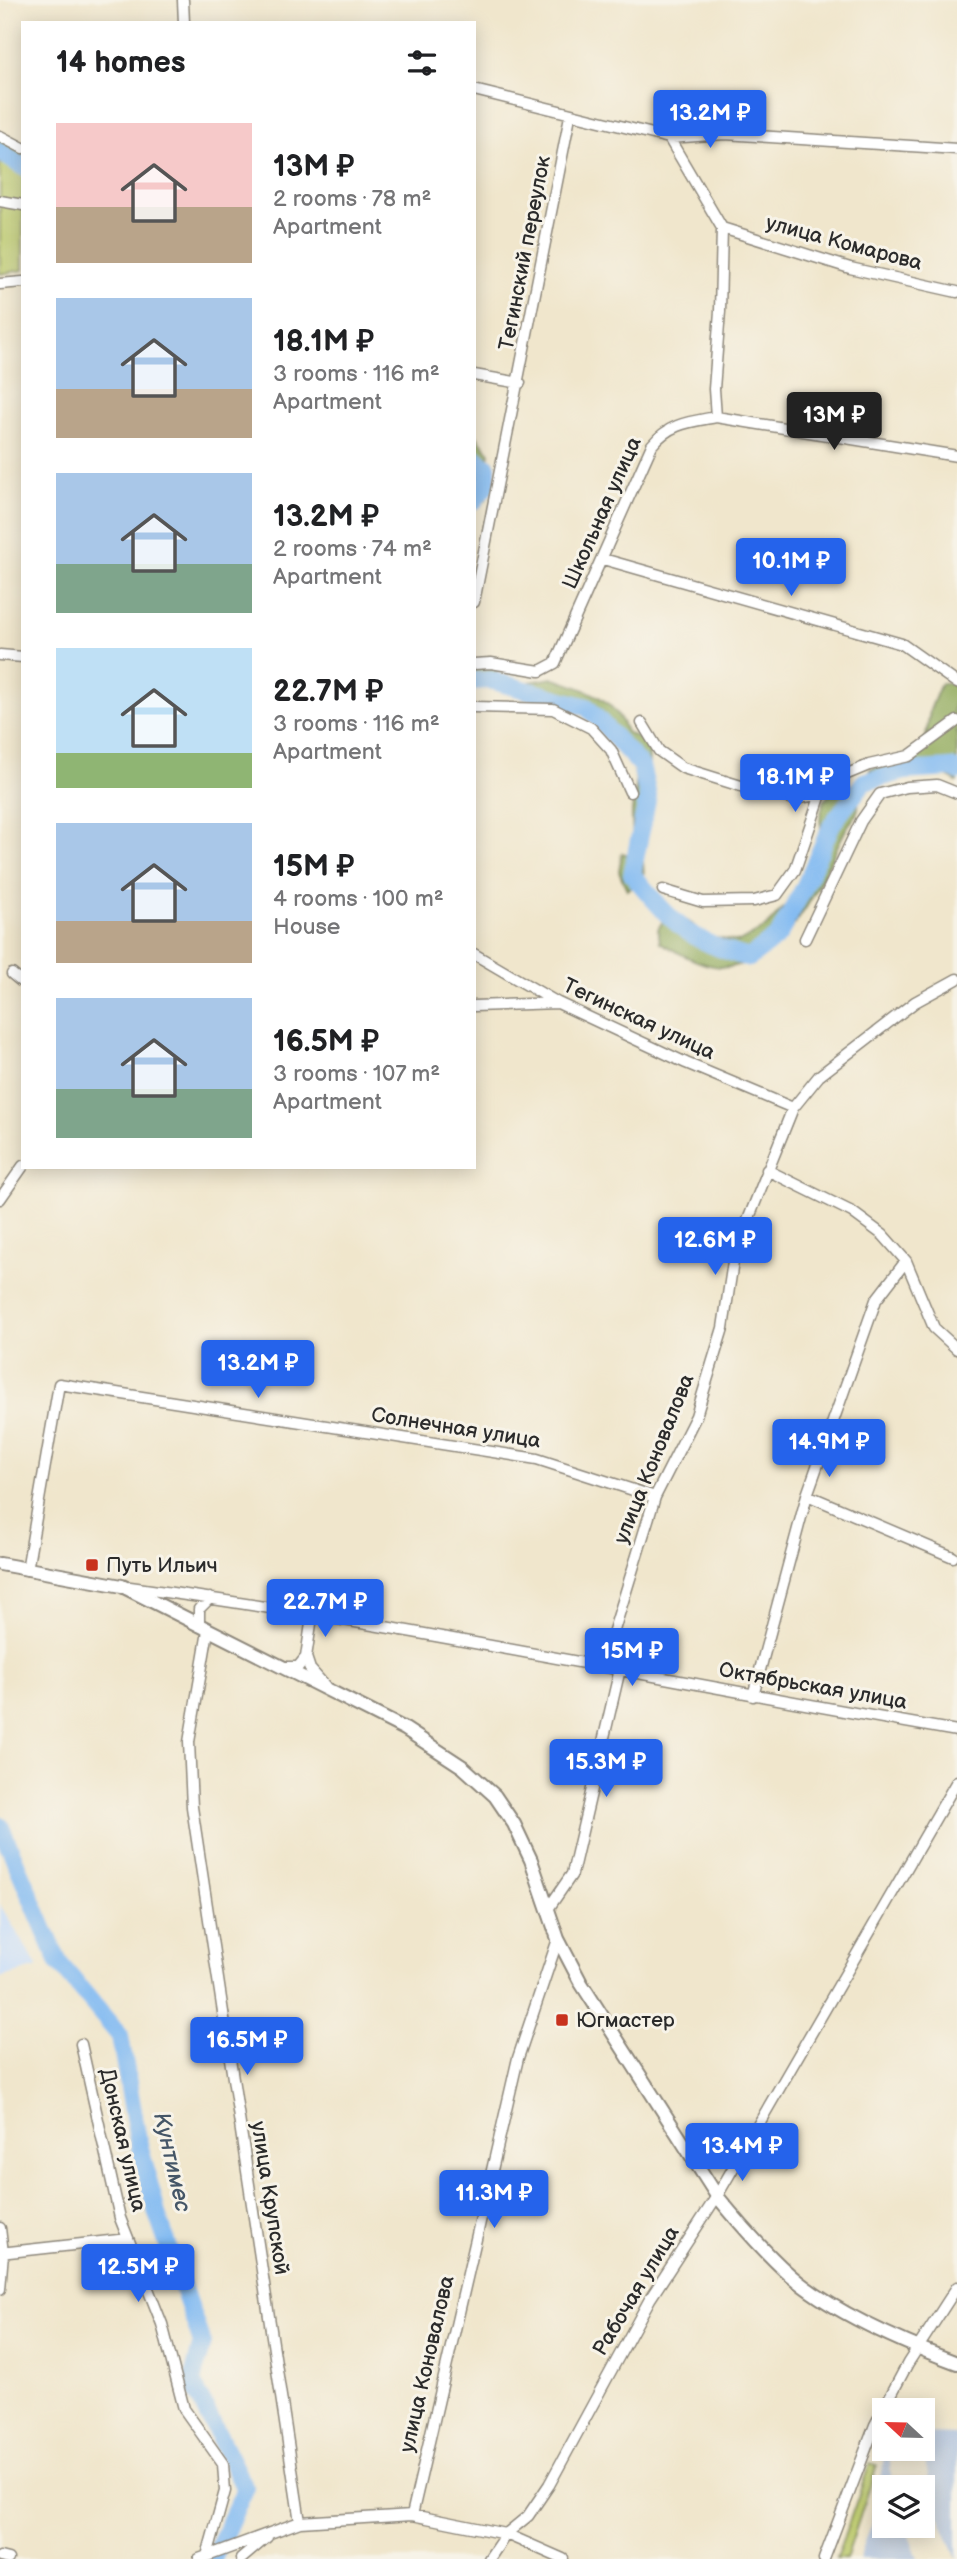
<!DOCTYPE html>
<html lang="en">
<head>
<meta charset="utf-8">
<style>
  :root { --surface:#fff; --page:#f2f2f2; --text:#202124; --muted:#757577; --accent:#2563eb }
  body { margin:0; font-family:"Balsamiq Sans",sans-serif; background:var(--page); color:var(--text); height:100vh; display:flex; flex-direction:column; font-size:26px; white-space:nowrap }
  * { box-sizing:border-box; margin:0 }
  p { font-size:23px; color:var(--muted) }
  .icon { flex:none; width:38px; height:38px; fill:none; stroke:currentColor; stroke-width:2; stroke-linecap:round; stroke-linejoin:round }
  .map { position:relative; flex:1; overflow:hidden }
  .side { position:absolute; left:21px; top:21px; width:455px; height:1148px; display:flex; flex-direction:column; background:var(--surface); border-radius:0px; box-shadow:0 4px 18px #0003 }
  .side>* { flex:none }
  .needle { width:46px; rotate:292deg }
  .controls { position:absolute; left:872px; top:2398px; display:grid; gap:14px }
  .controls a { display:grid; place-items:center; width:63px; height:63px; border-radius:0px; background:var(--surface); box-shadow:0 4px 18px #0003; font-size:35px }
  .price { position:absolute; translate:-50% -60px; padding:0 16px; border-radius:7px; background:var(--accent); color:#fff; font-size:23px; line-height:46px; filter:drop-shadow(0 2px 4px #0008) }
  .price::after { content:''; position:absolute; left:50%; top:42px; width:21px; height:16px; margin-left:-10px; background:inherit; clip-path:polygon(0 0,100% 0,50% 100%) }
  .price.current { background:#222; color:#fff }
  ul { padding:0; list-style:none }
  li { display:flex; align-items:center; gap:21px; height:175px; padding:0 35px }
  li span { display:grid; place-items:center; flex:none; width:196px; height:140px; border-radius:0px; color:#555 }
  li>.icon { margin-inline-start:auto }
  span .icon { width:84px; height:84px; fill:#fffc; stroke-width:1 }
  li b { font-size:30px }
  h2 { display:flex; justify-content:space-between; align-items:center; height:84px; padding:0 35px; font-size:30px }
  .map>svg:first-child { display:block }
</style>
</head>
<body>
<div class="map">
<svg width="957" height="2559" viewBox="0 0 957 2559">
  <rect width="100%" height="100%" fill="#f7f3e8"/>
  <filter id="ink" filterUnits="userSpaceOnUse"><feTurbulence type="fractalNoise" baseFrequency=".0143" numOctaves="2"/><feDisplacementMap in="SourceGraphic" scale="14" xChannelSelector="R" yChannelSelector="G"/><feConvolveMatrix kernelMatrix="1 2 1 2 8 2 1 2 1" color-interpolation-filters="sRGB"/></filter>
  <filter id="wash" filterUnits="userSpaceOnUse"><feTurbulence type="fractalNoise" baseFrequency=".00686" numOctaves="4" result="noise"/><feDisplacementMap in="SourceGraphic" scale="28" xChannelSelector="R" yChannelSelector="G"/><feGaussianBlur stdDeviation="1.57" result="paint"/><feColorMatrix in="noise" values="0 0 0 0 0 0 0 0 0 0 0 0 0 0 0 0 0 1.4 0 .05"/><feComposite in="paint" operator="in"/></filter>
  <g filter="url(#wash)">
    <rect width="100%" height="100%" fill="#f0e6cc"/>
    <path fill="#c7ddf9" d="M0,1905L38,1967L0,1978Z"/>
    <path fill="#b5c6de" d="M925,2434L957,2435V2559L933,2502L923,2450Z
      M886,2448H889L892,2487H884V2525H905L918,2559H859L870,2528Z"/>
    <path fill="#bac86a" stroke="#727a4a" stroke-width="2" d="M0,162L23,172V270L0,274Z
      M870,2463L877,2465L846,2559H836Z"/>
    <path fill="#93ac5e" stroke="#5f6c44" stroke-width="2" d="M0,136L23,148V172L0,162Z
      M474,433L490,453L484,479L479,483L487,493L486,500L474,505V485L479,482L474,466Z
      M474,665L497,668V677L484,686H474Z
      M552,678C585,689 615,697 626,732L649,743C650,780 644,801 640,836C638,850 646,861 643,879L627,890L619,871L622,853L629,855C635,842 632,829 632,814C632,803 637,792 636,781C632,736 565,695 524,698L520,692L530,682Z
      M941,683H950L957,688L953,711L957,717V782L945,775L917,774L869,784L870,769L924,751L930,710Z
      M841,782L849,784C852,789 857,797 858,803C860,814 849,823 845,831C818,884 797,949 735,966C712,972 679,954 660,942L658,929L663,921L675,914L692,924L704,936L739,942L766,927L794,896L805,892L820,870L824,853L820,817L824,801Z"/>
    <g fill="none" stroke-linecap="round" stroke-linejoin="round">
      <path stroke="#81baf2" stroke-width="18" d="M0,152L23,167
        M474,457L487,467V484L474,501
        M474,681L490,680L587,707L641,766L648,796L632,874C673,923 686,940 749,958L778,936L804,888L832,824L864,782L905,771L951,768L957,771
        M0,1825L59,1963L120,2036L138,2140L157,2214L202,2343L192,2382L245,2489L213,2559"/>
    </g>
  </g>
  <g filter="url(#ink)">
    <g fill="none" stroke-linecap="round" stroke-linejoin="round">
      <defs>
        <path id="minor" d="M183,0L184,23
          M474,90L669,138L725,134L957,149
          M0,136L23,148
          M0,201L23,205
          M722,228L850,268L957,292
          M0,284L23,282
          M474,375L520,383
          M716,417L957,456
          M603,559L902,644L957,683
          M474,602L570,116
          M0,655L23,657
          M474,664L491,663L540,671L555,663L652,445C670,423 689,422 716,417L714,389L720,311L722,228L669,138
          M474,707L553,709L591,728L611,750L630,792
          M642,723L659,751L683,768L757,791L794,799L821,794L840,777L869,765L909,756L957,721
          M663,890L703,902L754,901L777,895L795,870L821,794
          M805,939L861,821L880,794L907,787L937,785L957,793
          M474,954L558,1003L686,1063L793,1108
          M12,974L23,983
          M474,1006L558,1003
          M767,1170L852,1212L883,1235L906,1261L934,1328L957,1349
          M0,1199L23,1166
          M807,1495L953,1557
          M27,1570L59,1384L537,1459L655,1497
          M130,1587C407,1625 681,1684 957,1731
          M199,1626V1609L210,1598
          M208,1631L189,1742L192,1807L300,2522
          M306,1657L310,1669L325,1686
          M603,1666L655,1497L696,1416L723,1328L734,1255L793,1108L819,1076L915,1002L957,979
          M287,1667H298L306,1657L312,1617
          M753,1696L807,1495L876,1300L906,1261
          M548,1909L572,1874L620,1669
          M81,2044L120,2218L162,2324L184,2409L223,2464L225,2491L207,2556
          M0,2228L3,2253L0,2289
          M0,2253L128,2239
          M412,2515L518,2058L558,1939
          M0,2557L8,2559
          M199,2559L300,2522L412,2515L506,2534L563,2559
          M241,2559L267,2537
          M489,2559L506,2534L528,2516L549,2485L650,2299L717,2196L957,1781
          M824,2559L875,2425L908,2363L957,2287"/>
        <path id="major" d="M0,1564L122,1586L405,1729L463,1767L495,1796L514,1824L531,1860L558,1939L581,1983L717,2196C740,2224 763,2251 790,2275C833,2313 904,2343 957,2363"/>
      </defs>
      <use href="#minor" stroke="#8e887c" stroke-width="13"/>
      <use href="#major" stroke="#8e887c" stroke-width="16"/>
      <use href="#minor" stroke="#fff" stroke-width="10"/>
      <use href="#major" stroke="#fff" stroke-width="12"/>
    </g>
  </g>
  <g fill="#c8321e" stroke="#f7f3e8" stroke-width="2.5">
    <rect x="85" y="1558" width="14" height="14" rx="3.5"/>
    <rect x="555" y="2013" width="14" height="14" rx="3.5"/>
  </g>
  <g text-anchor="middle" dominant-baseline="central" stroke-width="6" stroke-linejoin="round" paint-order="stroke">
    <g font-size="21" fill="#2b2b2b" stroke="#f7f3e8">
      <text transform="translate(844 243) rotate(15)">улица Комарова</text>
      <text transform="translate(525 253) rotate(-79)">Тегинский переулок</text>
      <text transform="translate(602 513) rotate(-66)">Школьная улица</text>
      <text transform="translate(639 1019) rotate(25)">Тегинская улица</text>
      <text transform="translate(456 1428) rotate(9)">Солнечная улица</text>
      <text transform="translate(654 1459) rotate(-68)">улица Коновалова</text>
      <text transform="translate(813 1686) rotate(10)">Октябрьская улица</text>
      <text transform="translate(123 2140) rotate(77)">Донская улица</text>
      <text transform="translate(270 2198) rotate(81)">улица Крупской</text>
      <text transform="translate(636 2291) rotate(-59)">Рабочая улица</text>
      <text transform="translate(427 2364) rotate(-77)">улица Коновалова</text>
    </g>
    <g font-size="21" fill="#2b2b2b" stroke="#f7f3e8" text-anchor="start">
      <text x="106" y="1565">Путь Ильич</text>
      <text x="576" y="2020">Югмастер</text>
    </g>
    <g font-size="23" font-style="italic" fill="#455667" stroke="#f7f3e8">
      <text transform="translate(172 2162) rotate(77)">Кунтимес</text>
    </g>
  </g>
</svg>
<div class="controls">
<a><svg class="needle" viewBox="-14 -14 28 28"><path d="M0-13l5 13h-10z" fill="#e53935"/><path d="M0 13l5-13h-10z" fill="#757577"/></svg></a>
<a><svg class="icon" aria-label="layers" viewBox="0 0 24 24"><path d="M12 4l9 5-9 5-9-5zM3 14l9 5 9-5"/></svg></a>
</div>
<b class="price" style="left:710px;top:150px">13.2M ₽</b>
<b class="price current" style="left:834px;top:452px">13M ₽</b>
<b class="price" style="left:791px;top:598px">10.1M ₽</b>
<b class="price" style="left:795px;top:814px">18.1M ₽</b>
<b class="price" style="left:715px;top:1277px">12.6M ₽</b>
<b class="price" style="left:258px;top:1400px">13.2M ₽</b>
<b class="price" style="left:829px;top:1479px">14.9M ₽</b>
<b class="price" style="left:325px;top:1639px">22.7M ₽</b>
<b class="price" style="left:632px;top:1688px">15M ₽</b>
<b class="price" style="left:606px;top:1799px">15.3M ₽</b>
<b class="price" style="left:247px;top:2077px">16.5M ₽</b>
<b class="price" style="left:742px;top:2183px">13.4M ₽</b>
<b class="price" style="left:494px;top:2230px">11.3M ₽</b>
<b class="price" style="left:138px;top:2304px">12.5M ₽</b>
<section class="side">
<h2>14 homes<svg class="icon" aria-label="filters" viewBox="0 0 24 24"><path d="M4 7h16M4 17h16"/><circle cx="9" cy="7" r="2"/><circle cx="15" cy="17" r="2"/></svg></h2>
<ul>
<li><span style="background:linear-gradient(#f6c9c9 60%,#b9a48a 0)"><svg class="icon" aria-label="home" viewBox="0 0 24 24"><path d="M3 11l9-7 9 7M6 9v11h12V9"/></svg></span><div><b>13M ₽</b><p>2 rooms · 78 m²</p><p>Apartment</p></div></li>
<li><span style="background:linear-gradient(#a9c7e8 65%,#b9a48a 0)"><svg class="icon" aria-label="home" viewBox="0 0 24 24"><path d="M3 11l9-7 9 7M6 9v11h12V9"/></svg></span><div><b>18.1M ₽</b><p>3 rooms · 116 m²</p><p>Apartment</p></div></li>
<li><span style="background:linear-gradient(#a9c7e8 65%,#7fa58c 0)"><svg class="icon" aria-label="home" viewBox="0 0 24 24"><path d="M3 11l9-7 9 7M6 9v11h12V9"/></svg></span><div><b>13.2M ₽</b><p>2 rooms · 74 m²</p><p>Apartment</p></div></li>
<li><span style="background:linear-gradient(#bfe0f5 75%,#8fb573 0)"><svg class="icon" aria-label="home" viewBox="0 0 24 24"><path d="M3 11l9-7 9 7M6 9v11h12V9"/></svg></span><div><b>22.7M ₽</b><p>3 rooms · 116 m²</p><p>Apartment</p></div></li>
<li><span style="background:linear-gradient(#a9c7e8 70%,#b9a48a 0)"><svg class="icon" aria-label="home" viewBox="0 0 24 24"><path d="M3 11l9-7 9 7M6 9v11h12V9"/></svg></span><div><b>15M ₽</b><p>4 rooms · 100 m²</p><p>House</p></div></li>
<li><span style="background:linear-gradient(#a9c7e8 65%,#7fa58c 0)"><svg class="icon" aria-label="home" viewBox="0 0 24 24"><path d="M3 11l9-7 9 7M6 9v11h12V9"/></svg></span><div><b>16.5M ₽</b><p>3 rooms · 107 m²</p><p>Apartment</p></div></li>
</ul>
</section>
</div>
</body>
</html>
